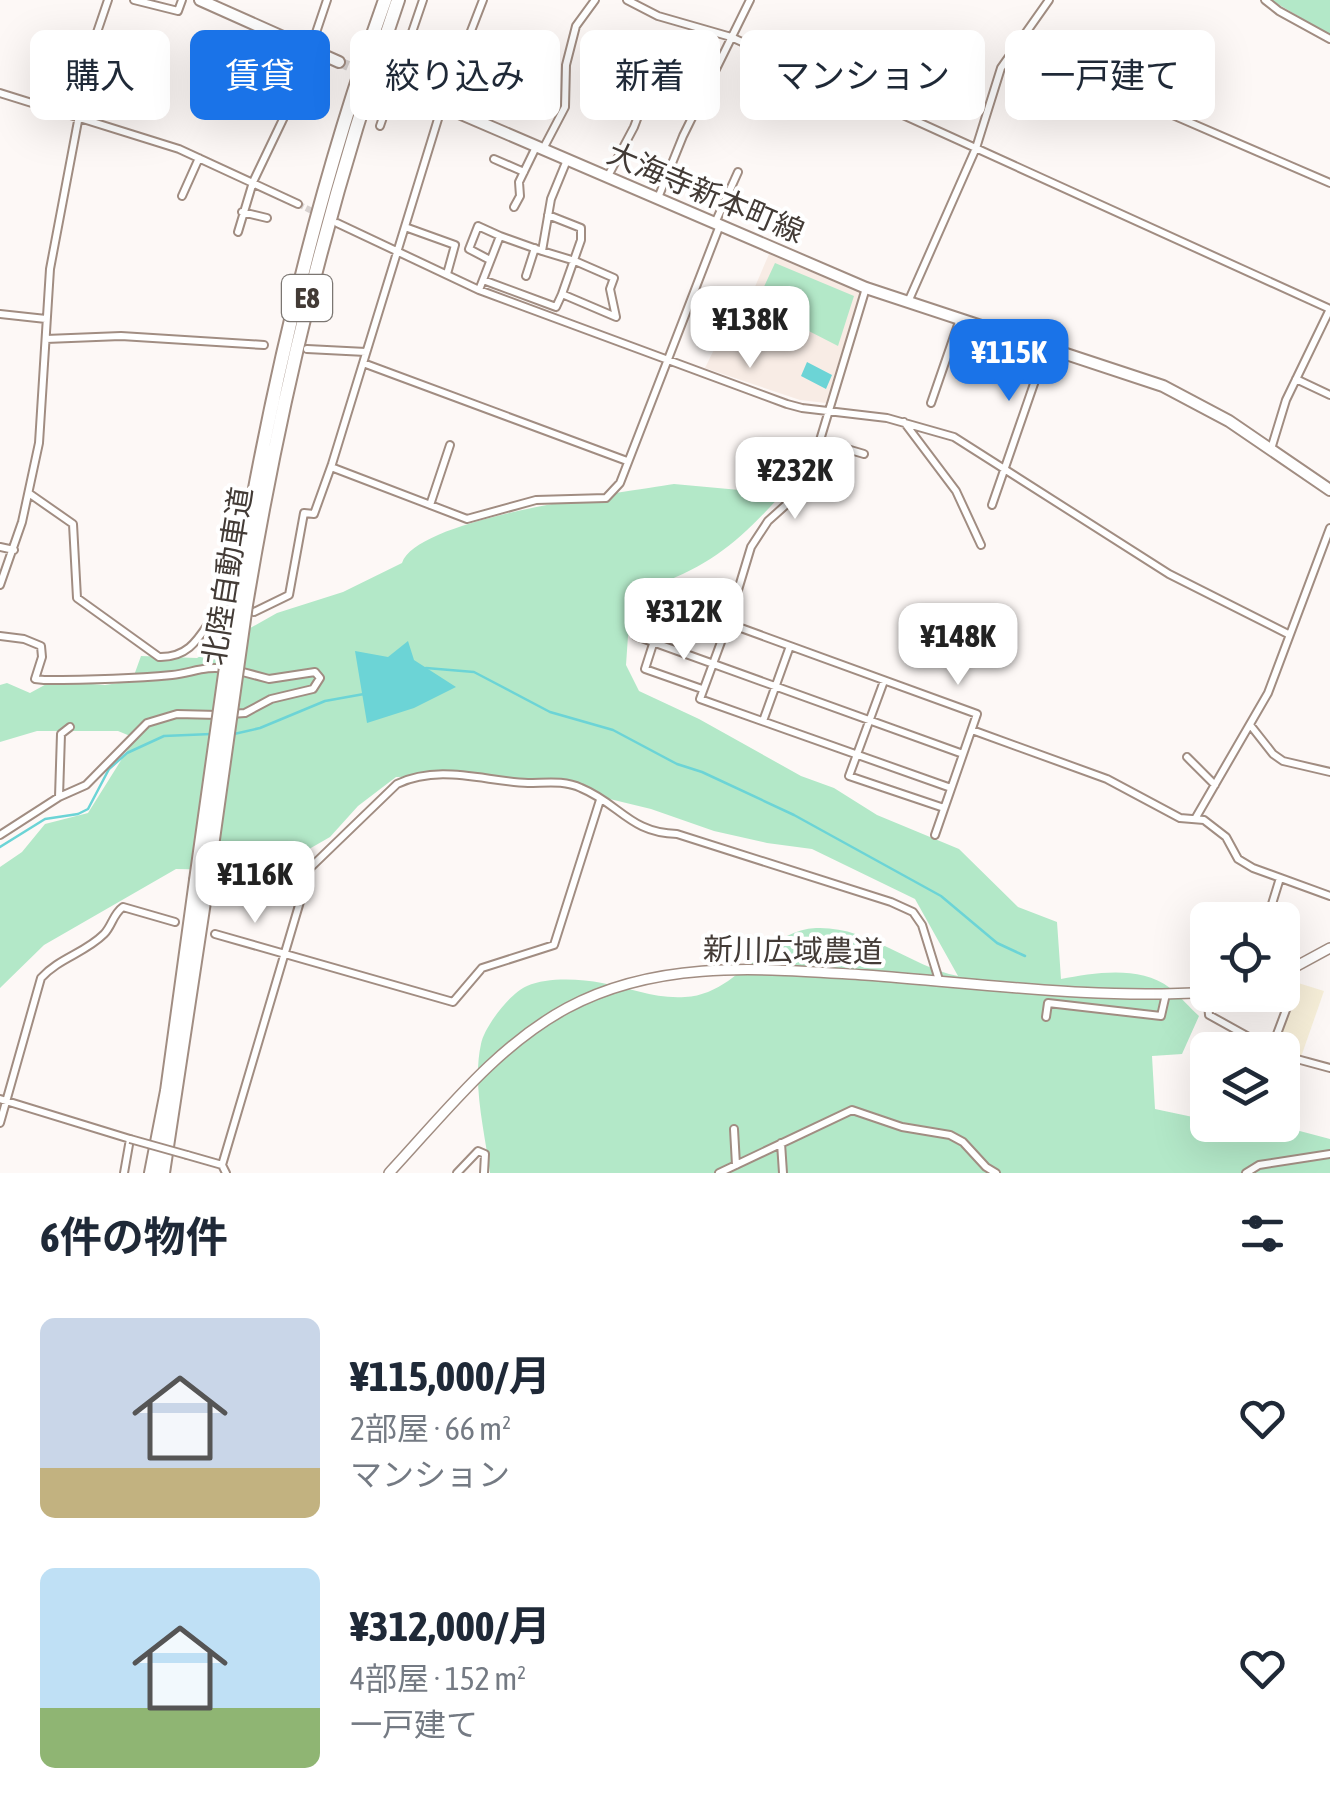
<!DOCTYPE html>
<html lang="ja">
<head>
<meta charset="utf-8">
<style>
  :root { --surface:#fff; --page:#f6f6f7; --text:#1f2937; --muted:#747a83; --accent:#1a73e8 }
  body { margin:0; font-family:"Asap Condensed","Noto Sans JP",sans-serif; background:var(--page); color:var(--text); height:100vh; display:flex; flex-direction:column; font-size:38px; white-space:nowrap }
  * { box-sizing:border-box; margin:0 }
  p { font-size:32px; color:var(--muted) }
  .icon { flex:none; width:55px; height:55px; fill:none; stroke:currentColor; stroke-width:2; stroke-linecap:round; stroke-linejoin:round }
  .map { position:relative; height:1173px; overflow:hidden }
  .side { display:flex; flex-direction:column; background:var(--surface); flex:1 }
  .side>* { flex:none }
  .guide { position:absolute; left:30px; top:30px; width:1270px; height:90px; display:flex; gap:20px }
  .fabs { position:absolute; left:1190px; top:902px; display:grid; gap:20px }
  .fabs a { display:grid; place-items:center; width:110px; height:110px; border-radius:15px; background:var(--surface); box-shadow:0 10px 40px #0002; font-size:50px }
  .price { position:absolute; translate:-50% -85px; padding:0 22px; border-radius:20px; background:#fff; color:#222; font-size:32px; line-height:65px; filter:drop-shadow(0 2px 5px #0008) }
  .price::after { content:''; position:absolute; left:50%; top:60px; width:30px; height:22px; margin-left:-15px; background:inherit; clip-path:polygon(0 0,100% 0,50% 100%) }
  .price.active { background:var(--accent); color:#fff }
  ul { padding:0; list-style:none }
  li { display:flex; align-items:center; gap:30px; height:250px; padding:0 40px }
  li span { display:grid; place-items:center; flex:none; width:280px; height:200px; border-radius:15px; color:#555 }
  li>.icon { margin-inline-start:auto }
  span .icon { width:120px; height:120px; fill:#fffc; stroke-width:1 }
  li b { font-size:42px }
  h2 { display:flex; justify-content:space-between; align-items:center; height:120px; padding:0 40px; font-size:42px }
  .chip { padding:0 35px; border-radius:15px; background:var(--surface); box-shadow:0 10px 40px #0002; font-size:35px; line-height:90px }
  .chip.active { background:var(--accent); color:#fff }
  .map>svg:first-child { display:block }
</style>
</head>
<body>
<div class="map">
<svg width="1330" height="1173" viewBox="0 0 1330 1173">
  <rect width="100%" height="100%" fill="#fdf8f6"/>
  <path fill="#f7efd9" d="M1295,982L1324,991L1301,1057L1275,1049Z"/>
  <path fill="#f8ece5" d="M769,254L860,293L826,403L800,400L705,368L732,313L745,296H751Z"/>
  <path fill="#b3e8c8" d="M1271,0H1330V35Z
    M775,263L854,296L838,346L756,304Z
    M674,484L782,494C741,539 715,563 657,585L628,636L626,665L639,691L699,719L801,776L834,788L877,815L959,849L1018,907L1057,922L1061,979C1095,973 1139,965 1170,988C1180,996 1189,1007 1199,1016L1182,1054L1152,1056L1155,1109L1207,1120L1208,1125H1277L1330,1139V1173H490C485,1132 472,1085 481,1044C484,1027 511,992 527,986C548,977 580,979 602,983C631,988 655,999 685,997C740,994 764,930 816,928C869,926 909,966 958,976L915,899L812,849L767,843L714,831L651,809L556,786L479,776L396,777L358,806L330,837L283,864L225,870L176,869L44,945L0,988V867L22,852L45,824L88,813L135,738L118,731H37L0,742V685L7,683L30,693L52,681L105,685L132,681L141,656L197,658L277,613L343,592L402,563C418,517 626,492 674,484Z"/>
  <path fill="#6cd4d6" d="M807,362L832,375L826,389L801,376Z
    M408,641L414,660L456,687L414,708L367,723L355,651L388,657Z"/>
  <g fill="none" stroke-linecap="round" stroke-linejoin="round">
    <path stroke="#6cd4d6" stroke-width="2.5" d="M426,668L474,672L550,712L613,730L677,764L702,772L794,815L941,896L997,943L1025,956
      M234,734L260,728L325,701L364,694
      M0,847L45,819L78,814L88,809L109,769L127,753L164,736L211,734"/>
    <path stroke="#d8d2d0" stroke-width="6" stroke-dasharray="6 3" stroke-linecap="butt" d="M298,204L320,215"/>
    <path stroke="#d8d2d0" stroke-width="10" stroke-dasharray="10 5" stroke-linecap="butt" d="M339,62L389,83"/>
    <defs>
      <path id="minor" d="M134,0L178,11L182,0
        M627,0L658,16L731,37L1330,309
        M1265,0L1279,11L1330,39
        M1022,42L1168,113L1330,183
        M245,74L298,87
        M0,93L179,149L298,204
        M610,96L641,108
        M380,126L423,0
        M543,149L565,107L566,65L576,26L595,0
        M494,159L524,172
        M608,176L634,127L647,92
        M182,196L199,158
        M658,198L683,136L750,0
        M514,207L520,196L519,182L536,147
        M242,212L267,218
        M548,215L581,228V240L562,294
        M337,223L479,290L787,404L802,408L887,418L954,437L1169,574L1288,634
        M715,223L738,172
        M405,227L455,245L447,274
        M238,232L253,182L296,92L327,0
        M490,260L469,249L478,226L500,236
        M526,276L535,248
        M483,280L556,307L562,294L616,317L610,289L614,278L575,261L542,251
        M866,288L814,460L798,494L768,521L751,547L728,623L700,699L951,788
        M479,290L500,236L542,251L551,199L567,160
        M908,302L976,148L1001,68L1049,0
        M0,314L46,319
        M46,339L121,336L264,345
        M307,349L366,352
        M363,363L627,461
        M1296,379L1330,395
        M931,403L960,319
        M904,422L956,491L981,545
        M820,441L864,454
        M1271,449L1286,400L1330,309
        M331,467L467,519L536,500L606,498L620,483L720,225
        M30,494L73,524L77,598L159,657C193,658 201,632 218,610H224
        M430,505L450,445
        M992,505L1046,349
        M0,547L14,550
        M0,585L22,522L39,443L50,269L92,47L108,0
        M254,612L289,595L304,513L314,514L332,464L442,106L483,0
        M0,636L24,639L41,646L42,657L35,679L44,680C87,680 129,679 172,675C191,673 207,665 226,669
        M653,644L645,669L702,689
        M884,681L849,776L944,808
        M230,714L245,713L271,699L313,689L320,678L315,672L269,679L239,671
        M763,721L790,646
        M1251,726L1273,754L1283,761L1330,772
        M972,730L1107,779L1180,818L1204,820L1226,837L1238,859L1253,868L1330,896
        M1187,757L1215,785
        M59,797L61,734L70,727
        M1195,819L1268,693L1330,528
        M0,835L59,797L86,785L147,723L177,714L218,715
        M935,835L977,714L653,596L636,636L963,754
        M1267,920L1280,878
        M215,934L453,1002L482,968L554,945L600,800
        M1207,992L1209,1015L1272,1050
        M1046,1017L1048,1003L1161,1016L1166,994
        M1271,1050L1289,1002L1288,971
        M1282,1055L1330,1068
        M0,1099L130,1139L124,1173
        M0,1123L41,978C59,958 85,953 104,934C112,926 113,914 123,907L175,922
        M734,1129L736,1165
        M781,1143L783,1173
        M187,1155L222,1165
        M226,1173L222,1165L310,868L397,784C440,764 483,781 528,783C546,783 564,780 581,788C620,804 630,833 677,834L891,902L913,912L922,925L939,980
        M457,1173L478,1151L485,1154L484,1173
        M719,1173L852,1110L902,1127L950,1135L963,1142L986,1167L996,1173
        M1246,1173L1259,1165L1330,1154"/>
      <path id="tertiary" d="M1282,974L1330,948
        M389,1173C444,1114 495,1047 567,1008C660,958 764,969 865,975C978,983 1095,1000 1208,992"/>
      <path id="secondary" d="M200,0L339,62
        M389,83L866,288L1163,386L1229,421L1330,490"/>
      <path id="motorway" d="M235,603C268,397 315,196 385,0
        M246,605C281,394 328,202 398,0
        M151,1173L167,1091L196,880
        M163,1173L207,882"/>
    </defs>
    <use href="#minor" stroke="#a18d82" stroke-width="10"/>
    <use href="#tertiary" stroke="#a18d82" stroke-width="12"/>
    <use href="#secondary" stroke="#a18d82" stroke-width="14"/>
    <use href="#motorway" stroke="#a18d82" stroke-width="16"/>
    <use href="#minor" stroke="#fff" stroke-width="6"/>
    <use href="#tertiary" stroke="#fff" stroke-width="9"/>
    <use href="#secondary" stroke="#fff" stroke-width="10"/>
    <use href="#motorway" stroke="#fff" stroke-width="12"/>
    <defs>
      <path id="minor-bridge" d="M130,1139L187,1155"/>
      <path id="motorway-bridge" d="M196,880L235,603
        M207,882L246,605"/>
    </defs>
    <use href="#minor-bridge" stroke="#a18d82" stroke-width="10" stroke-linecap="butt"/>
    <use href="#motorway-bridge" stroke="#a18d82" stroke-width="16" stroke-linecap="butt"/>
    <use href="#minor-bridge" stroke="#fff" stroke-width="6"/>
    <use href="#motorway-bridge" stroke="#fff" stroke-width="12"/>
  </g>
  <g text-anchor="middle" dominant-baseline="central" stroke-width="8" stroke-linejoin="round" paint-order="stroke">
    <rect fill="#fff" stroke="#7b7672" stroke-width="2.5" x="282" y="275" width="50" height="46" rx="8"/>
    <g font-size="28" font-weight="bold" fill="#433b36">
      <text x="307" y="298">E8</text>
    </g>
    <g font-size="30" fill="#433b36" stroke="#fff">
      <text transform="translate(706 192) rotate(23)">大海寺新本町線</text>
      <text transform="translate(227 576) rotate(-81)">北陸自動車道</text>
      <text transform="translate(793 950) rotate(1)">新川広域農道</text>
    </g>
  </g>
</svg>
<div class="fabs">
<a><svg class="icon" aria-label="locate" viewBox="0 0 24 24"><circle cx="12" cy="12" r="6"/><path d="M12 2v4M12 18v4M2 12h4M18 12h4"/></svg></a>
<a><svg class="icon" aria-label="layers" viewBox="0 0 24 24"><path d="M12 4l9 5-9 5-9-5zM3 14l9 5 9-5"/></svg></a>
</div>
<b class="price" style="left:750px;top:371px">¥138K</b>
<b class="price active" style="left:1009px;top:404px">¥115K</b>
<b class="price" style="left:795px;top:522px">¥232K</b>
<b class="price" style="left:684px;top:663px">¥312K</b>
<b class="price" style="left:958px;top:688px">¥148K</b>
<b class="price" style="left:255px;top:926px">¥116K</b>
<div class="guide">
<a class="chip">購入</a>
<a class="chip active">賃貸</a>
<a class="chip">絞り込み</a>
<a class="chip">新着</a>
<a class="chip">マンション</a>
<a class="chip">一戸建て</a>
</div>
</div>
<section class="side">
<h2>6件の物件<svg class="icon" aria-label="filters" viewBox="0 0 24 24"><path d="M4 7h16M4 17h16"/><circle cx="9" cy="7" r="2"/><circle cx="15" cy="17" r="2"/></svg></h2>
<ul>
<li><span style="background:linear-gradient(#c9d6e8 75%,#c2b280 0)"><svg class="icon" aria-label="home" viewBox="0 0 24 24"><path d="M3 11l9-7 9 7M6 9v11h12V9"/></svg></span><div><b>¥115,000/月</b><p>2部屋 · 66 m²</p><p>マンション</p></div><svg class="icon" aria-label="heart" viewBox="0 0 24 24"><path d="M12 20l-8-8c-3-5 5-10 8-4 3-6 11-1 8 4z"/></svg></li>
<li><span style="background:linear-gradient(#bfe0f5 70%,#8fb573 0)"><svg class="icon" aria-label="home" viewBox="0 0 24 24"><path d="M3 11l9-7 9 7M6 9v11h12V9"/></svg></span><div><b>¥312,000/月</b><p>4部屋 · 152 m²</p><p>一戸建て</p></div><svg class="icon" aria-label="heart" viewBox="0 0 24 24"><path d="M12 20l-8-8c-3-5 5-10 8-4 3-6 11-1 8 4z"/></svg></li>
</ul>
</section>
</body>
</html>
